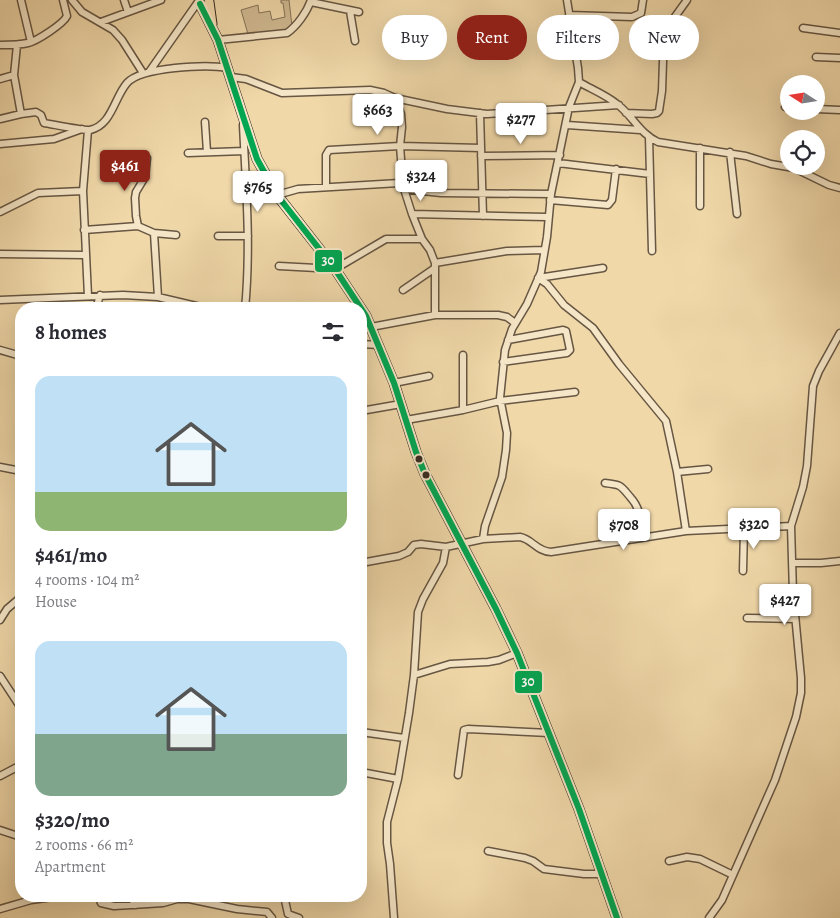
<!DOCTYPE html>
<html lang="en">
<head>
<meta charset="utf-8">
<style>
  :root { --surface:#fff; --page:#f7f7f7; --text:#2b2b33; --muted:#7c7c81; --accent:#8f2418 }
  body { margin:0; font-family:Alegreya,serif; background:var(--page); color:var(--text); height:100vh; display:flex; flex-direction:column; font-size:19px; white-space:nowrap }
  * { box-sizing:border-box; margin:0 }
  p { font-size:16px; color:var(--muted) }
  .icon { flex:none; width:28px; height:28px; fill:none; stroke:currentColor; stroke-width:2; stroke-linecap:round; stroke-linejoin:round }
  .map { position:relative; flex:1; overflow:hidden }
  .panel { position:absolute; left:15px; top:302px; width:352px; height:600px; display:flex; flex-direction:column; background:var(--surface); border-radius:20px; box-shadow:0 5px 20px #0002 }
  .panel>* { flex:none }
  .banner { position:absolute; left:382px; top:15px; width:382px; height:45px; display:flex; gap:10px }
  .needle { width:32px; rotate:282deg }
  .tools { position:absolute; left:780px; top:75px; display:grid; gap:10px }
  .tools a { display:grid; place-items:center; width:45px; height:45px; border-radius:50%; background:var(--surface); box-shadow:0 5px 20px #0002; font-size:25px }
  .price { position:absolute; translate:-50% -42px; padding:0 11px; border-radius:5px; background:#fff; color:#222; font-size:16px; line-height:32px; filter:drop-shadow(0 1px 2px #0008) }
  .price::after { content:''; position:absolute; left:50%; top:30px; width:15px; height:11px; margin-left:-8px; background:inherit; clip-path:polygon(0 0,100% 0,50% 100%) }
  .price.active { background:var(--accent); color:#fff }
  ul { padding:0; list-style:none }
  li { display:grid; align-content:center; gap:10px; height:265px; padding:0 20px }
  li span { display:grid; place-items:center; height:155px; border-radius:15px; color:#555 }
  li>.icon { margin-inline-start:auto }
  span .icon { width:90px; height:90px; fill:#fffc; stroke-width:1 }
  li b { font-size:21px }
  h2 { display:flex; justify-content:space-between; align-items:center; height:60px; padding:0 20px; font-size:21px }
  .chip { padding:0 18px; border-radius:22px; background:var(--surface); box-shadow:0 5px 20px #0002; font-size:18px; line-height:45px }
  .chip.active { background:var(--accent); color:#fff }
  .map>svg:first-child { display:block }
</style>
</head>
<body>
<div class="map">
<svg width="840" height="918" viewBox="0 0 840 918">
  <rect width="100%" height="100%" fill="#f0d8a9"/>
  <filter id="stains"><feTurbulence type="fractalNoise" baseFrequency=".004" numOctaves="4"/><feColorMatrix values="0 0 0 0 .2 0 0 0 0 .09 0 0 0 0 .02 0 0 0 .5 -.17"/></filter>
  <radialGradient id="worn" r=".72"><stop offset=".6" stop-color="#630" stop-opacity="0"/><stop offset="1" stop-color="#630" stop-opacity=".3"/></radialGradient>
  <path fill="#d1ba92" stroke="#84725a" d="M281,0H289L292,26L288,29L283,31L248,34L241,10L258,5L259,13L270,11L272,20L285,17L283,3H281Z"/>
  <g fill="none" stroke-linecap="round" stroke-linejoin="round">
    <defs>
      <path id="minor" d="M21,0L31,42
        M72,0L82,12L113,30L122,40L143,73
        M124,0L128,12
        M311,2L359,12
        M350,11L355,41
        M569,15L632,17L641,13L643,0
        M101,22L161,0
        M803,28L840,33
        M218,40L287,33C297,26 307,12 311,0
        M0,45C9,45 19,45 28,43C37,41 63,24 67,16L63,0
        M17,45L14,75L21,114
        M816,57L840,58
        M149,72L198,2
        M231,77L246,79L282,93L370,90L384,93L395,98L447,109L487,114L619,105
        M0,79L14,75
        M579,82C591,89 606,95 617,104C633,116 640,134 658,142L746,156L771,164L794,168L829,185L840,188
        M395,98L401,114L402,127L400,146L402,172L399,183L404,189L412,214L422,239L430,250L435,263V315
        M785,107L789,108
        M816,109L840,110
        M480,113L483,216
        M626,113L652,114L657,113L659,111L662,91L664,32L687,0
        M0,119L21,114L36,112L41,115L44,123C51,124 85,131 90,130C112,125 114,98 127,83C141,67 207,64 228,68
        M205,122L207,152
        M243,125C246,187 251,247 245,309
        M567,125L640,130
        M649,137L652,251
        M0,144L54,139L82,129
        M700,148V206
        M730,152L737,214
        M188,153L244,151
        M481,156L560,155
        M558,163L650,174
        M326,187V155L329,150L400,146L481,148
        M404,189L441,193L551,194
        M277,195L298,189L399,183
        M550,200L608,205L612,200L616,169
        M0,212L38,193L83,191
        M412,214L547,217
        M138,226L136,216L135,198L136,192L145,177L147,158
        M84,230L138,226L154,233L158,297
        M154,233L176,235
        M218,236H248
        M0,254L85,255
        M435,263L507,251L544,250
        M279,266L335,269L386,239H422
        M538,278L547,284L564,305L593,328L619,364L666,421L677,472L686,531
        M538,278L603,268
        M403,290L435,268
        M88,296L83,191L88,130
        M0,300L123,295L158,297L209,309
        M96,309L100,295
        M371,327L435,315H498L507,317L515,323
        M361,344L379,345
        M0,350L21,356
        M463,355V410
        M503,362L567,353L570,350L566,331L563,330L508,340
        M394,383L429,376
        M361,411L401,404
        M406,420L463,410L500,401L575,392
        M0,467L21,471
        M677,472L708,469
        M605,483C622,485 620,485 631,498C641,509 641,523 642,538
        M483,539L485,526L502,477L506,450L507,433L500,398L505,350L512,329L527,304L541,272L547,237L551,194L569,107L579,82L578,68L567,0
        M361,563L399,556L408,552L414,545L421,544L446,547
        M792,563H821L840,561
        M743,571L744,529
        M747,618L795,619
        M0,620L7,609L21,597
        M414,675L450,664L488,662L499,660L517,653
        M0,676L21,708
        M361,732L404,738
        M361,772L398,779
        M458,775L464,730L468,729L549,733
        M0,776L21,765
        M0,830L21,837
        M488,851L525,858L533,861L544,869L584,874H603
        M669,861L687,857L700,859L733,875
        M98,896L101,903L114,906L148,904L163,903L177,899H189L237,909L267,912L272,918
        M129,896L136,905
        M284,896L288,914L299,918
        M0,909L31,900L60,896
        M394,918L390,864L387,843V822L398,779L409,713L414,675L418,612L423,599L443,563L446,547L483,539L520,537C532,539 536,551 551,552L686,531L791,526
        M709,918L722,900L775,780L796,717L801,693V678L793,593L791,526L803,487L807,466L813,386L819,371L840,333"/>
      <path id="major" d="M209,2L212,24
        M200,4L218,40L257,159L277,195L335,269L366,316L394,383L416,452L425,474L496,609L517,653L579,809L617,918"/>
    </defs>
    <use href="#minor" stroke="#665643" stroke-width="9"/>
    <use href="#major" stroke="#382a21" stroke-width="11"/>
    <use href="#minor" stroke="#f5e6c7" stroke-width="6"/>
    <use href="#major" stroke="#f0d8a9" stroke-width="9"/>
    <defs>
      <path id="bus-1" d="M200,4L218,40L257,159L277,195L335,269L366,316L394,383L416,452L425,474L496,609L517,653L579,809L617,918"/>
    </defs>
    <use href="#bus-1" stroke="#f5e6c7" stroke-width="10"/>
    <use href="#bus-1" stroke="#00a651" stroke-width="6"/>
  </g>
  <g fill="#382a21" stroke="#f5e6c7" stroke-width="2">
    <circle cx="419" cy="459" r="4.5"/>
    <circle cx="426" cy="475" r="4.5"/>
  </g>
  <g stroke="#f5e6c7" stroke-width="2">
    <rect x="314" y="249" width="29" height="24" rx="5" fill="#00a651"/>
    <rect x="514" y="670" width="29" height="24" rx="5" fill="#00a651"/>
  </g>
  <g font-size="14" text-anchor="middle" font-weight="bold" fill="#fff">
    <text x="328" y="265">30</text>
    <text x="528" y="686">30</text>
  </g>
  <rect width="100%" height="100%" filter="url(#stains)"/>
  <rect width="100%" height="100%" fill="url(#worn)"/>
</svg>
<div class="tools">
<a><svg class="needle" viewBox="-14 -14 28 28"><path d="M0-13l5 13h-10z" fill="#e53935"/><path d="M0 13l5-13h-10z" fill="#7c7c81"/></svg></a>
<a><svg class="icon" aria-label="locate" viewBox="0 0 24 24"><circle cx="12" cy="12" r="6"/><path d="M12 2v4M12 18v4M2 12h4M18 12h4"/></svg></a>
</div>
<b class="price" style="left:378px;top:136px">$663</b>
<b class="price" style="left:521px;top:145px">$277</b>
<b class="price active" style="left:125px;top:192px">$461</b>
<b class="price" style="left:421px;top:202px">$324</b>
<b class="price" style="left:258px;top:213px">$765</b>
<b class="price" style="left:754px;top:550px">$320</b>
<b class="price" style="left:624px;top:551px">$708</b>
<b class="price" style="left:785px;top:626px">$427</b>
<div class="banner">
<a class="chip">Buy</a>
<a class="chip active">Rent</a>
<a class="chip">Filters</a>
<a class="chip">New</a>
</div>
<section class="panel">
<h2>8 homes<svg class="icon" aria-label="filters" viewBox="0 0 24 24"><path d="M4 7h16M4 17h16"/><circle cx="9" cy="7" r="2"/><circle cx="15" cy="17" r="2"/></svg></h2>
<ul>
<li><span style="background:linear-gradient(#bfe0f5 75%,#8fb573 0)"><svg class="icon" aria-label="home" viewBox="0 0 24 24"><path d="M3 11l9-7 9 7M6 9v11h12V9"/></svg></span><div><b>$461/mo</b><p>4 rooms · 104 m²</p><p>House</p></div></li>
<li><span style="background:linear-gradient(#bfe0f5 60%,#7fa58c 0)"><svg class="icon" aria-label="home" viewBox="0 0 24 24"><path d="M3 11l9-7 9 7M6 9v11h12V9"/></svg></span><div><b>$320/mo</b><p>2 rooms · 66 m²</p><p>Apartment</p></div></li>
</ul>
</section>
</div>
</body>
</html>
